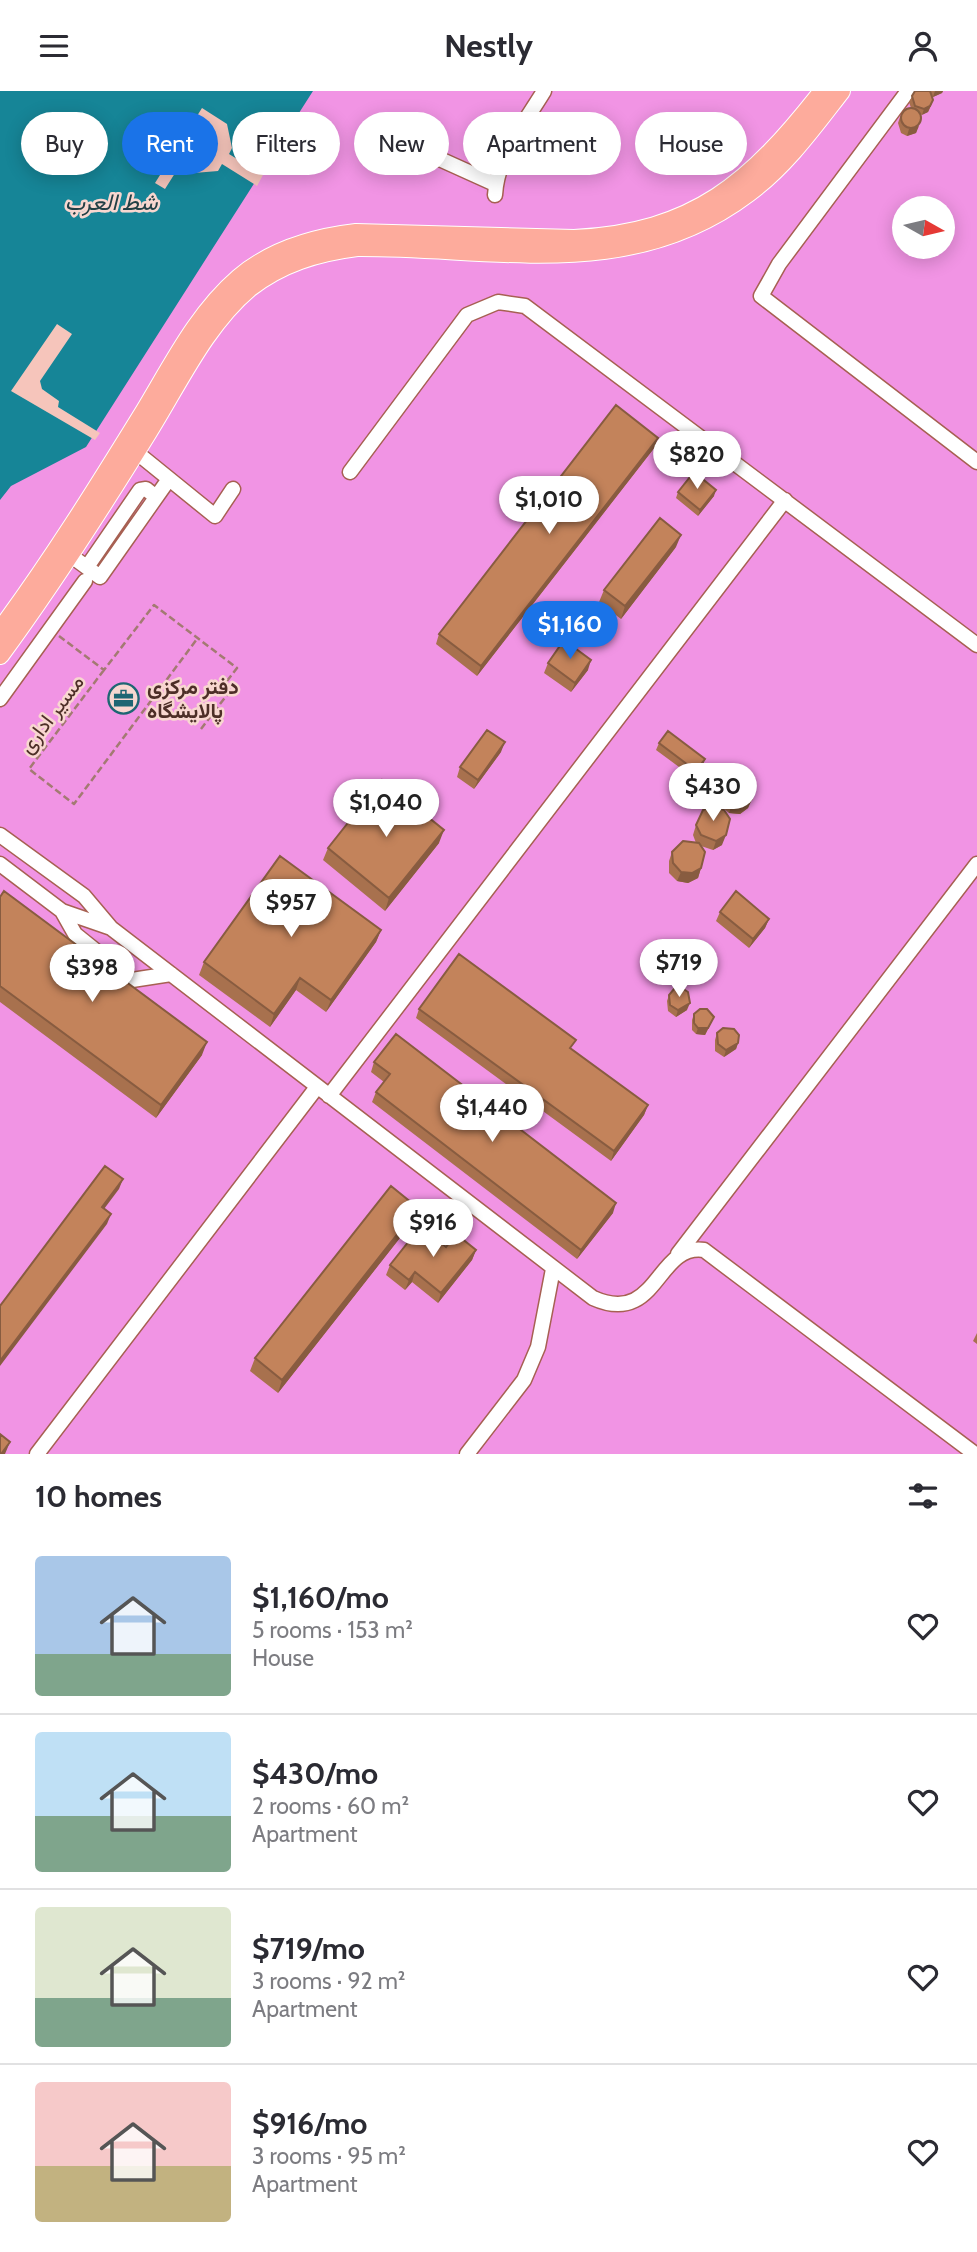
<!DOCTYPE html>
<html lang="en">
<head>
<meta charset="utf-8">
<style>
  :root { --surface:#fff; --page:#f2f2f3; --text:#2b2b33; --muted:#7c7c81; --line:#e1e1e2; --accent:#1a73e8 }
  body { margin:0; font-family:Cabin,Vazirmatn,sans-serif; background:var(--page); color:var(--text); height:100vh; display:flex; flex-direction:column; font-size:26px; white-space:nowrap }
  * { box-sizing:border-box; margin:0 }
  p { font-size:23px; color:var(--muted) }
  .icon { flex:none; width:38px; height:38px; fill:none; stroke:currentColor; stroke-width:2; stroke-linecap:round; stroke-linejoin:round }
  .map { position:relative; height:1363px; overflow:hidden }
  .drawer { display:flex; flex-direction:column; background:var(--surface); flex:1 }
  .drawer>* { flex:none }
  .banner { position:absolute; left:21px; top:21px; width:936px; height:63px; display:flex; gap:14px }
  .needle { width:46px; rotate:98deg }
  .controls { position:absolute; left:892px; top:105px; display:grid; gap:14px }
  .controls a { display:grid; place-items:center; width:63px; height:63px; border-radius:50%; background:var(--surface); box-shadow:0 4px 18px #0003; font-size:35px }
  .price { position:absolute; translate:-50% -60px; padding:0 16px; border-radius:24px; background:#fff; color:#222; font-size:23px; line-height:46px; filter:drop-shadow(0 2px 4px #0008) }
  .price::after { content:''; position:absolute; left:50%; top:42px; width:21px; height:16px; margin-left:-10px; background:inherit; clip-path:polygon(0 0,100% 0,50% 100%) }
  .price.on { background:var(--accent); color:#fff }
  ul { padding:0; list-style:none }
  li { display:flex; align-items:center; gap:21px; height:175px; padding:0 35px }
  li+li { border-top:2px solid var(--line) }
  li span { display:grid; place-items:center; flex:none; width:196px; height:140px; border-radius:7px; color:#555 }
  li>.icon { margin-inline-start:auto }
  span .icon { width:84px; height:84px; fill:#fffc; stroke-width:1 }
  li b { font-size:30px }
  h2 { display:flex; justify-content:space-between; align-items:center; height:84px; padding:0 35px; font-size:30px }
  .chip { padding:0 24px; border-radius:32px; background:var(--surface); box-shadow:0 4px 18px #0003; font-size:24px; line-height:63px }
  .chip.on { background:var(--accent); color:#fff }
  header { display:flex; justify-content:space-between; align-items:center; height:91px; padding:0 35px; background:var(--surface); font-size:32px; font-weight:800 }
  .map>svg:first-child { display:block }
</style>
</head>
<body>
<header><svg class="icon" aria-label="menu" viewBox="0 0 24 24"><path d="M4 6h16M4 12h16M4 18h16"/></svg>Nestly<svg class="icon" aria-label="person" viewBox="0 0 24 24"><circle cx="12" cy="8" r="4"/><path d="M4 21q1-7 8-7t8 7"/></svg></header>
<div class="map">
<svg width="977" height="1363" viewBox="0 0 977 1363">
  <rect width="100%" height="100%" fill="#f6c5bb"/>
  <path fill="#f194e4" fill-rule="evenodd" d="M0,0H977V1363H0ZM905,117H943V156H905Z"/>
  <path fill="#168597" d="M0,0H313L86,356L11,395L0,409Z"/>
  <path fill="#f6c5bb" d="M202,17L227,33L232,57L229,63L263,84L257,95L222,73L218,80L194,82L183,76L177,79L165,98L155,92Z
    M57,233L72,243L40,290L42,298L59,310L58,316L100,342L95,349L11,300Z"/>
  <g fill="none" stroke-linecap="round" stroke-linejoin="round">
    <defs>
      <path id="minor" d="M908,0L779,173L761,205L977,371
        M402,51L495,93
        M495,104C497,65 524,33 544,0
        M136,361L215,425L233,398
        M350,381L467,224L498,211L525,215L977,554
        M70,464L100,486L169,388
        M87,476L140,399L146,398L156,406
        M0,608L85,490
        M0,744L84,805L111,837L593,1207C658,1236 656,1152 704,1159L975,1363
        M0,773L62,820L111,837
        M62,820L75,843L132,889L171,883
        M329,1005L785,409
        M678,1163L977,773
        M37,1363L317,996
        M467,1363L524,1289L538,1256L553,1178"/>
      <path id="major" d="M0,540C51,471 96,399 141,326C170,279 196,224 239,187C272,159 313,147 356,142L574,148C695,142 751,92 823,0
        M0,564C53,492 101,417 148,341C178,293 205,234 249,197C281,172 317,161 357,156C496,155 629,192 748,102C785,75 813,36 841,0"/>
    </defs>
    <use href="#minor" stroke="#a76052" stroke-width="17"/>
    <use href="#major" stroke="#fff" stroke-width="20"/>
    <path stroke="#a37a72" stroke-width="2.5" stroke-dasharray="7 3.5" stroke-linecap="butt" d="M59,545L104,579L154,514L237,577L223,595L230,600L201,638
      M104,579L29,678L74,713L197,548"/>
    <use href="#minor" stroke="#fff" stroke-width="14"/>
    <use href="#major" stroke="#fdab9c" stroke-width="18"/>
  </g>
  <path fill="#a8714e" d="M915,0H943L942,2L933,6L931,15L928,21L921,24L916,42L907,45L901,42L898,32L900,26L911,17L909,11Z
    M655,356L477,585L436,553L439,543Z
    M678,401L714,405L698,425L676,407Z
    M676,456L621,528L599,511L604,499Z
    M548,572L588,579L571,601L544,582Z
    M659,652L703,674L694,687L656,659Z
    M501,661L474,698L457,686L460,676Z
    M723,695L752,708L748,717L740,723L729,722L721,715L720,704Z
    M696,734L722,754L713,759L701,755V777L698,787L688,792L677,790L669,782V770L672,761L696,752L693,744Z
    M439,752L385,820L323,769L328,757Z
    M0,806L202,964L156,1027L0,911Z
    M720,821L769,828L765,837L749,857L716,830Z
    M381,839L376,851L326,921L296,899L270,936L199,884L204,871Z
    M669,904L687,919L676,926L668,920L667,910Z
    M419,918L572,959L648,1014L644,1024L611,1070L416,927Z
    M694,923L714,926L705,944L696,943L692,939V929Z
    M717,942L738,952L736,958L724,966L715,960V949Z
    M374,971L613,1122L577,1168L372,1011L376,1001L384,991L371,981Z
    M414,1129L278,1302L250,1280L255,1267Z
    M446,1156L476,1159L472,1169L438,1212L412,1191L405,1199L386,1184L390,1174Z
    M977,1242V1253L973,1250Z"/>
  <path fill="#885c40" d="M935,0H943L942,2L933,6Z
    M933,9L928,21L922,24L924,18Z
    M919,35L916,42L907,45L909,38Z
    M658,347L655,356L477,585L481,575Z
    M716,399L714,405L698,425L700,419Z
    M681,444L676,456L621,528L625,515Z
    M591,569L588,579L571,601L575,592Z
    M505,651L501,661L474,698L478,689Z
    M705,668L703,674L694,687L696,680Z
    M752,708L748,717L740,723L729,722L732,713Z
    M444,739L439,752L385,820L389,807Z
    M726,744L722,754L713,759L716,750Z
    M701,777L698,787L688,792L677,790L681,781Z
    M769,828L765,837L749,857L753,848Z
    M381,839L376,851L326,921L331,909Z
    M300,887L296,899L270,936L274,923Z
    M690,912L687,919L676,926L678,919Z
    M714,926L705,944L696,943L698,937Z
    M207,951L202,964L156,1027L161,1014Z
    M738,952L736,958L724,966L726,959Z
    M648,1014L644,1024L611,1070L614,1060Z
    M123,1088L119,1098L98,1126L102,1116Z
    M616,1112L613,1122L577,1168L581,1159Z
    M418,1117L414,1129L278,1302L282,1289Z
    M111,1123L107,1133L0,1275V1270Z
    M476,1159L472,1169L438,1212L441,1202Z
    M415,1181L412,1191L405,1199L409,1189Z
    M10,1351L5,1363H1Z"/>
  <path fill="#c3835b" stroke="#885c40" stroke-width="2" d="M915,0H930L933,9L930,15L924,18L915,15L912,5Z
    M901 27a10 10 0 1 1 20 0a10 10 0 1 1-20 0Z
    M616,314L658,347L481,575L439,543Z
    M694,381L716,399L700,419L678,401Z
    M660,427L681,444L625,515L604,499Z
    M564,549L591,569L575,592L548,572Z
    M487,639L505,651L478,689L460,676Z
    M668,640L705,668L696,680L659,652Z
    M743,682L754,692L752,708L743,713H732L725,705L723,695L733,683Z
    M382,689L444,739L389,807L328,757Z
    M713,715L724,719L730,728L726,744L716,750L701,744L696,734L703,719Z
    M683,750L699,752L705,761L701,777L692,782L681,781L673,772L672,761Z
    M280,765L381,839L331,909L300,887L274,923L204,871Z
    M4,800L207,951L161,1014L0,895V806Z
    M736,800L769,828L753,848L720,821Z
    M459,863L576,949L570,957L648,1014L614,1060L419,918Z
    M682,897L688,901L690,912L678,919L670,914L669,904L674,898Z
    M700,918H707L714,926L708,937H698L694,932V923Z
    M723,937L734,938L739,944L738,952L726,959L718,953L717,942Z
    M396,943L616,1112L581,1159L376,1001L390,983L374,971Z
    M105,1075L123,1088L102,1116L111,1123L0,1270V1215Z
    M391,1095L418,1117L282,1289L255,1267Z
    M421,1135L446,1156L456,1143L476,1159L441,1202L415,1181L409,1189L390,1174Z
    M0,1343L10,1351L1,1363H0Z"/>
  <defs>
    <symbol id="office-ring" viewBox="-11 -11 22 22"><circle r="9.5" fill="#f8d7d0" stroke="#1e6673" stroke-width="1.5"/><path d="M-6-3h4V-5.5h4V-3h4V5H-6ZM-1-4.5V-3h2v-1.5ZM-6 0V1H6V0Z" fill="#1e6673"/></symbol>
  </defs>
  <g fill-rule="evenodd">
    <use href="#office-ring" x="106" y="590" width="35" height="35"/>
  </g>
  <g text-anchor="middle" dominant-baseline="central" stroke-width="5" stroke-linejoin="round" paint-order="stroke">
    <g font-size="21" font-weight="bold" fill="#4d2e27" stroke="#f8d7d0" text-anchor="start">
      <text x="147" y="595">دفتر مرکزی<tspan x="147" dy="24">پالایشگاه</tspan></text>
    </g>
    <g font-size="21" fill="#4d2e27" stroke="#f8d7d0">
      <text transform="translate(51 623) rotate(-53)">مسیر اداری</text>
    </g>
    <g font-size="23" font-style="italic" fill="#224046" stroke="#f8d7d0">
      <text x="111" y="111">شط العرب</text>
    </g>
  </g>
</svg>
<div class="controls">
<a><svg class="needle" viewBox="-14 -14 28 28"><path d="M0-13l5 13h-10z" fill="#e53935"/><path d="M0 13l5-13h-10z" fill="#7c7c81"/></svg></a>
</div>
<b class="price" style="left:697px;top:400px">$820</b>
<b class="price" style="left:549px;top:445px">$1,010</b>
<b class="price on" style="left:570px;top:570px">$1,160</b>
<b class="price" style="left:713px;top:732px">$430</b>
<b class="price" style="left:386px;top:748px">$1,040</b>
<b class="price" style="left:291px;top:848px">$957</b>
<b class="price" style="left:679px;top:908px">$719</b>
<b class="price" style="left:92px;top:913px">$398</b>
<b class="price" style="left:492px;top:1053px">$1,440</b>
<b class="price" style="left:433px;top:1168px">$916</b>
<div class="banner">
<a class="chip">Buy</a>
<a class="chip on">Rent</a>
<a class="chip">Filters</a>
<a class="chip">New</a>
<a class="chip">Apartment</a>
<a class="chip">House</a>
</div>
</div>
<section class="drawer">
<h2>10 homes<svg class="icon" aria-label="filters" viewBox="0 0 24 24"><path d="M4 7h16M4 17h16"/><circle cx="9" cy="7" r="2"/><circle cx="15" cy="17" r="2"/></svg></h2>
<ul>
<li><span style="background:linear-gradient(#a9c7e8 70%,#7fa58c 0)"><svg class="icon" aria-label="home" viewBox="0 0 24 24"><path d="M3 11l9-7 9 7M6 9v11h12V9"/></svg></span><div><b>$1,160/mo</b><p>5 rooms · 153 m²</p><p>House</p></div><svg class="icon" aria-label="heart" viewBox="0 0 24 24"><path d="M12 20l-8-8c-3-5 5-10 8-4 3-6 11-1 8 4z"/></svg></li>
<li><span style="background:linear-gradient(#bfe0f5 60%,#7fa58c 0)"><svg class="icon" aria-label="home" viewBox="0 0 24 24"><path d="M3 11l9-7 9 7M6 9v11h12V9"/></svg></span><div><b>$430/mo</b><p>2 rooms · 60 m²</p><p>Apartment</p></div><svg class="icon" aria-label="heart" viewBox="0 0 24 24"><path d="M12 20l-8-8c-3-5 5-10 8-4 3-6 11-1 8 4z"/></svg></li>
<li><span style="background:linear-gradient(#dfe7d0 65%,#7fa58c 0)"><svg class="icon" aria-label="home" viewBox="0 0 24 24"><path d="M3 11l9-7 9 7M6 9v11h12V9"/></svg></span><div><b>$719/mo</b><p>3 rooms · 92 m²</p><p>Apartment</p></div><svg class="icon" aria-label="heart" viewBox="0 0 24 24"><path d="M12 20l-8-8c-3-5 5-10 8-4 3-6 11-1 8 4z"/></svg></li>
<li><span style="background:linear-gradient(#f6c9c9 60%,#c2b280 0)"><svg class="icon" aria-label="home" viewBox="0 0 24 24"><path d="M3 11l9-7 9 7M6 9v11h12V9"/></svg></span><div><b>$916/mo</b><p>3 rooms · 95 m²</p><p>Apartment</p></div><svg class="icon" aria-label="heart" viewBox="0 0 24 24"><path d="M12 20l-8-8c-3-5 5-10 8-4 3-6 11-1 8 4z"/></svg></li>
</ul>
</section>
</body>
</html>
